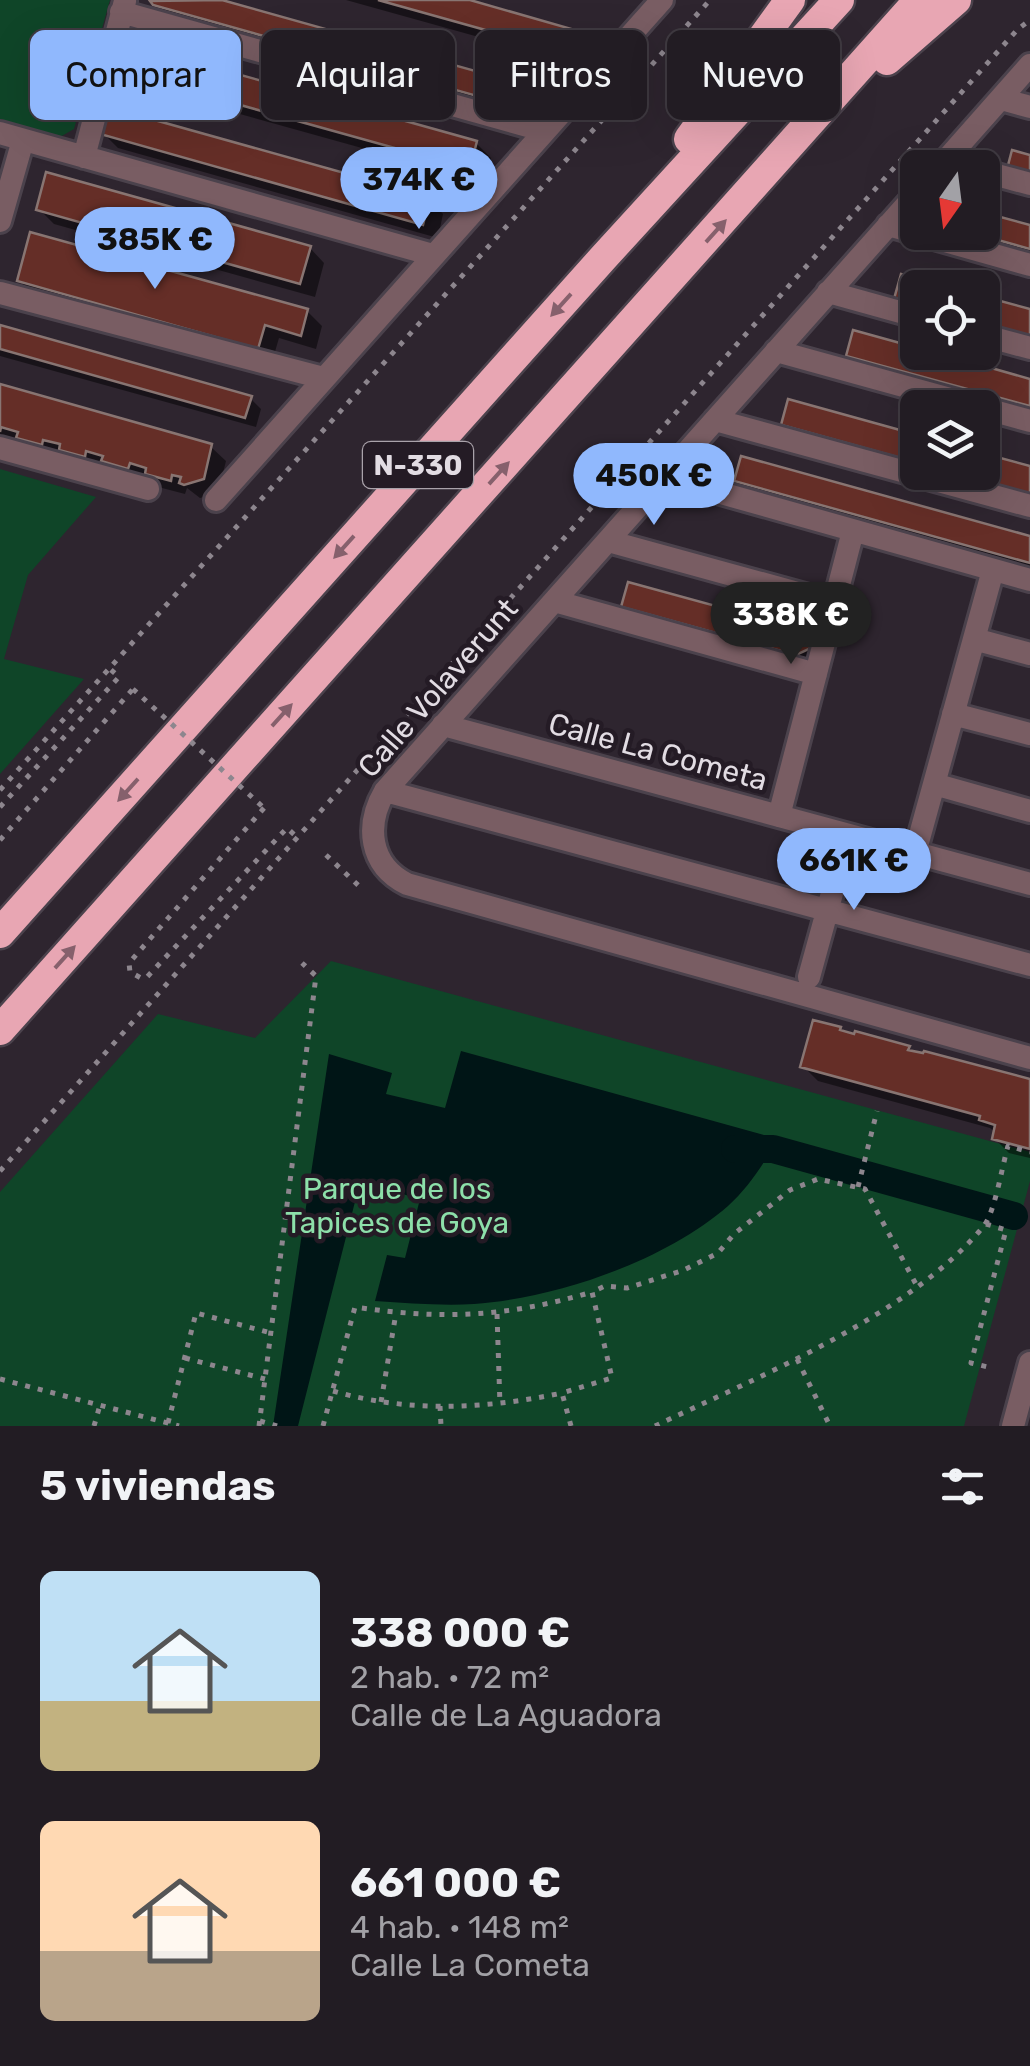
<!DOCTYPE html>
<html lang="es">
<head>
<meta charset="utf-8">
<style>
  :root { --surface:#221c23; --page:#2a252b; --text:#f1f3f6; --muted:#a2a1a6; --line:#3f3a41; --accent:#90b8fd }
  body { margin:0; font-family:Rubik,sans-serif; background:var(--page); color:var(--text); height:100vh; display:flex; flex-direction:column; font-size:38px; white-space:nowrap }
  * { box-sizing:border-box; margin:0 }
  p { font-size:32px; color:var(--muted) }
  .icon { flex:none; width:55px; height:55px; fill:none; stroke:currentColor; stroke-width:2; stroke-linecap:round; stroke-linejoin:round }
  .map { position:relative; height:1426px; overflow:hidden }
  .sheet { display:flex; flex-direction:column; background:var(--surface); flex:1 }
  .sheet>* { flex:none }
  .banner { position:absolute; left:30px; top:30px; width:970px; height:90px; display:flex; gap:20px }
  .needle { width:65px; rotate:194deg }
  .controls { position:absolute; left:900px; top:150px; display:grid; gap:20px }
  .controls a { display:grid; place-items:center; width:100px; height:100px; border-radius:15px; background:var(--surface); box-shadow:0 10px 40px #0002,0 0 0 2px var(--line); font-size:50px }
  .price { position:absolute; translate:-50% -85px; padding:0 22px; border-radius:35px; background:var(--accent); color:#111; font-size:32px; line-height:65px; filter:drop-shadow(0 2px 5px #0008) }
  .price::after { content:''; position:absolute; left:50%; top:60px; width:30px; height:22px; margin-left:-15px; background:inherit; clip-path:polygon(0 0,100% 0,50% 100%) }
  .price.selected { background:#222; color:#fff }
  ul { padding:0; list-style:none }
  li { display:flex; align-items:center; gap:30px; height:250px; padding:0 40px }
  li span { display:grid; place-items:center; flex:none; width:280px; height:200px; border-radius:15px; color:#555 }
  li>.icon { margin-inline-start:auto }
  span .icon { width:120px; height:120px; fill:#fffc; stroke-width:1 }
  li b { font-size:42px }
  h2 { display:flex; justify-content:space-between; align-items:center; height:120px; padding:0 40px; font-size:42px }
  .chip { padding:0 35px; border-radius:15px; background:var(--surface); box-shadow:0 10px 40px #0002,0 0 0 2px var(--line); font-size:35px; line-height:90px }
  .chip.selected { background:var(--accent); color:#111 }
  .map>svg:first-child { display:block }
</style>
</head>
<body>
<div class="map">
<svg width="1030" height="1426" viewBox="0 0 1030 1426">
  <rect width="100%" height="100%" fill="#2e252f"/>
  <path fill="#0f4528" d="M0,0H110L74,129L60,137L0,119Z
    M0,469L96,497L28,575L4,659L84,679L0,774Z
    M331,961L1030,1152V1181L964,1426H0V1192L158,1014L255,1038Z"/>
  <path fill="#001516" d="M461,1051L778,1139C764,1163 749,1187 728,1206C665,1261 557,1298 474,1304C441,1306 408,1303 375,1301L387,1255L405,1258L420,1199L360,1182L298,1426H273L329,1054L392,1073L386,1094L445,1108Z"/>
  <path fill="#0007" d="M153,0H213L535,90L550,104L545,120L170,19Z
    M346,0H461L581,34L596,48L590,68Z
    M121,70L476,143L491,158L484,182L136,85Z
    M103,133L429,199L443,214L438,238L118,148Z
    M39,209L310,248L324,263L315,297L54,224Z
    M1030,227V256L972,240L965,232Z
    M20,281L307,311L322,326L316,349L279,338L272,362L34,295Z
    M0,328L250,398L261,409L256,427L0,356Z
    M918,352L1030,381V415L864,369L849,355Z
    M0,387L211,447L226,461L218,493L200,498L187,488L185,494L162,488L145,476L143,482L101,464L99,470L34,452L25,443L16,440L14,446L0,443Z
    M784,424L918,438V472L799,439Z
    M1030,469V503L921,472H982Z
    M737,480L1030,538V572L751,495Z
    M624,607L813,636L820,643L817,654L804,661L631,614Z
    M840,1029L845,1034L908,1048L914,1054L1030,1082V1158L1009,1153L994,1138L996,1133L990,1128L818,1081L803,1066Z"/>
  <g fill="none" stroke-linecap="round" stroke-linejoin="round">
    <path stroke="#001516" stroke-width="28" d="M735,1149H773L1014,1216"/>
  </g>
  <path fill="#652e27" stroke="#887572" stroke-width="2.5" d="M222,0L536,88L531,106L520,108L153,5L150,1Z
    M378,0H470L582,32L575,55Z
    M126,43L477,141L470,169L118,71Z
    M108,107L430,197L423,225L100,134Z
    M1012,150L1030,155V180L1006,173Z
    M46,172L311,246L300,284L36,210Z
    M982,212L1030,225V249L969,232H982Z
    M30,232L308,309L301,336L265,325L258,349L17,281Z
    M901,274L951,288H918V306L894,299Z
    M982,296L1030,309V337L982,323Z
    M0,325L252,396L245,418L0,349Z
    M853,330L918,348V352H935L1030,379V406L846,356Z
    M0,384L212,444L204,479L184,485L179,483L181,477L172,475L171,481L145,474L146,468L130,463L128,469L101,461L103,456L86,451L85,457L59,450L60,444L43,440L42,445L16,438L18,432L1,427L0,432Z
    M788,399L918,435V463L781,425Z
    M982,453L1030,466V494L954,472H982Z
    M741,456L1030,536V563L734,481Z
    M628,582L814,633L811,648L796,655L621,607Z
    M813,1020L841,1027L840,1030L854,1034L855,1031L910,1046L908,1050L923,1053L924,1051L1030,1079V1149L992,1139L995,1125L979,1120L980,1116L800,1067Z"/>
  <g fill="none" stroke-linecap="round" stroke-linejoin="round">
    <defs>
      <path id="street" d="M121,12L545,131
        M1001,99L1030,107
        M0,133L433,255
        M84,157L125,1
        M939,168L1030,65
        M982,171L1030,184
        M918,192L385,791C365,825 369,865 407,884L1030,1058
        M0,221L23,140
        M888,225L1030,265
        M828,292L918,317
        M0,293L323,378
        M982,335L1030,348
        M776,351L1030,421
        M715,420L1030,506
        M0,448L148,489
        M664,477L1030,580
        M216,500L662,0
        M608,541L834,603
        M554,601L816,674
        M974,639L1030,654
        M953,714L1030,734
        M443,725L1030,884
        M934,784L1030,811
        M385,791L1030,965
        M779,816L853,531
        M915,853L993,570
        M809,977L848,835
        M1013,1426L1030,1363"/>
      <path id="highway" d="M887,60L956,0
        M689,139L790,0
        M0,933L603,258L839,0
        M0,1030L919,0"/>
    </defs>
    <use href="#street" stroke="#4b424c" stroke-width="28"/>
    <use href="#highway" stroke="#4b424c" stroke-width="35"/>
    <path stroke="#8d868e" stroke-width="5" stroke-dasharray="5 8" stroke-linecap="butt" d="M0,790L710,0
      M0,807L119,677L109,668
      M264,808L129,963L130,972L141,978L147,977L287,828L298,838
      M0,840L133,689
      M326,855L359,886
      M0,1171L1017,30L1030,20
      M858,1187L877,1111
      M986,1224L1006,1230L971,1363L988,1367
      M497,1314L500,1405
      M185,1358L265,1379
      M797,1359L830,1426
      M0,1379L179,1426
      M333,1391C409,1413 486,1409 562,1393
      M381,1402L396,1313
      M440,1406L441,1426
      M260,1421L277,1426
      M168,1423L196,1313L271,1333
      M94,1426L100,1405
      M259,1426L316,976L302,963
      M323,1426L355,1307C442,1320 508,1317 592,1292
      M571,1426L562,1393L612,1378L592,1292L605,1286L627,1288L684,1270L718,1253L734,1234L790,1190L818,1179L865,1189L918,1288
      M655,1426C758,1377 910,1315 983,1227C995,1213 1002,1166 1008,1146L1030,1152"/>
    <use href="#street" stroke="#795d63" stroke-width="22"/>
    <use href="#highway" stroke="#e8a6b3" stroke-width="30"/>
    <path stroke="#8d868e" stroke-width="5" stroke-dasharray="5 8" stroke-linecap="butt" d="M133,689L264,808"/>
  </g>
  <defs><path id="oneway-solid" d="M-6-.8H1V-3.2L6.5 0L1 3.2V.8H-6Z" transform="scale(2.5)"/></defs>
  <g fill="#86606c">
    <use href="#oneway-solid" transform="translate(716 231) rotate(-48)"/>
    <use href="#oneway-solid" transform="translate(561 305) rotate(132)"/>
    <use href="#oneway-solid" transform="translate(499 473) rotate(-48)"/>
    <use href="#oneway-solid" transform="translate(344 547) rotate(132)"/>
    <use href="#oneway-solid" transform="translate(282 715) rotate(-48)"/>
    <use href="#oneway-solid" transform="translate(128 790) rotate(132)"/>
    <use href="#oneway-solid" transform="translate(65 957) rotate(-48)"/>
  </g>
  <g text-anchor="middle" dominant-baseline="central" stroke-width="9" stroke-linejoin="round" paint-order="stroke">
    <rect fill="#241b25" stroke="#a9a2aa" stroke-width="2.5" x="363" y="442" width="110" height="46" rx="8"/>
    <g font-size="28" font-weight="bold" fill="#e2dce3">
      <text x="418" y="465">N-330</text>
    </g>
    <g font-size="30" fill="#e2dce3" stroke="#241b25">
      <text transform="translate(438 688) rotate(-49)">Calle Volaverunt</text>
      <text transform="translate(658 752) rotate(15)">Calle La Cometa</text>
    </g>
    <g font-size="30" fill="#8de0aa" stroke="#241b25">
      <text x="397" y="1189">Parque de los<tspan x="397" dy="34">Tapices de Goya</tspan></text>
    </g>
  </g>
</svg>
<div class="controls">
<a><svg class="needle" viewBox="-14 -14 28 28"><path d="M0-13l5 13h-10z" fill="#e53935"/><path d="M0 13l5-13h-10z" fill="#a2a1a6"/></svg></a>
<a><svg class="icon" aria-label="locate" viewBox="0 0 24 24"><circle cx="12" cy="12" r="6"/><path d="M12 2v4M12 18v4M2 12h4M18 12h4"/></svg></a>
<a><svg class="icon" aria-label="layers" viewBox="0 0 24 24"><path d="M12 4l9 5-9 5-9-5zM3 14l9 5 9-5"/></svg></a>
</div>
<b class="price" style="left:419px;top:232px">374K €</b>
<b class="price" style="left:155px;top:292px">385K €</b>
<b class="price" style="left:654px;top:528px">450K €</b>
<b class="price selected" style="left:791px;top:667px">338K €</b>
<b class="price" style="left:854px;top:913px">661K €</b>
<div class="banner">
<a class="chip selected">Comprar</a>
<a class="chip">Alquilar</a>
<a class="chip">Filtros</a>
<a class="chip">Nuevo</a>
</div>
</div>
<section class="sheet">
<h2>5 viviendas<svg class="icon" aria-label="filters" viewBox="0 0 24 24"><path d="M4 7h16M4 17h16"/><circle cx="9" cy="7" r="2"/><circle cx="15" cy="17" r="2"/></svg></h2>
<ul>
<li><span style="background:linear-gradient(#bfe0f5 65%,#c2b280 0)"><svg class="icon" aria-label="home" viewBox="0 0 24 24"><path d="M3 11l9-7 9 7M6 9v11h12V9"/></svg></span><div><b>338 000 €</b><p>2 hab. · 72 m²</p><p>Calle de La Aguadora</p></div></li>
<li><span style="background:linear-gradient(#ffd9b3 65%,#b9a48a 0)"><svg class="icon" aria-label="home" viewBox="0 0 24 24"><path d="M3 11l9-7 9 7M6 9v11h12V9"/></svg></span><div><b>661 000 €</b><p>4 hab. · 148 m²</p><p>Calle La Cometa</p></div></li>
</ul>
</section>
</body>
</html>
